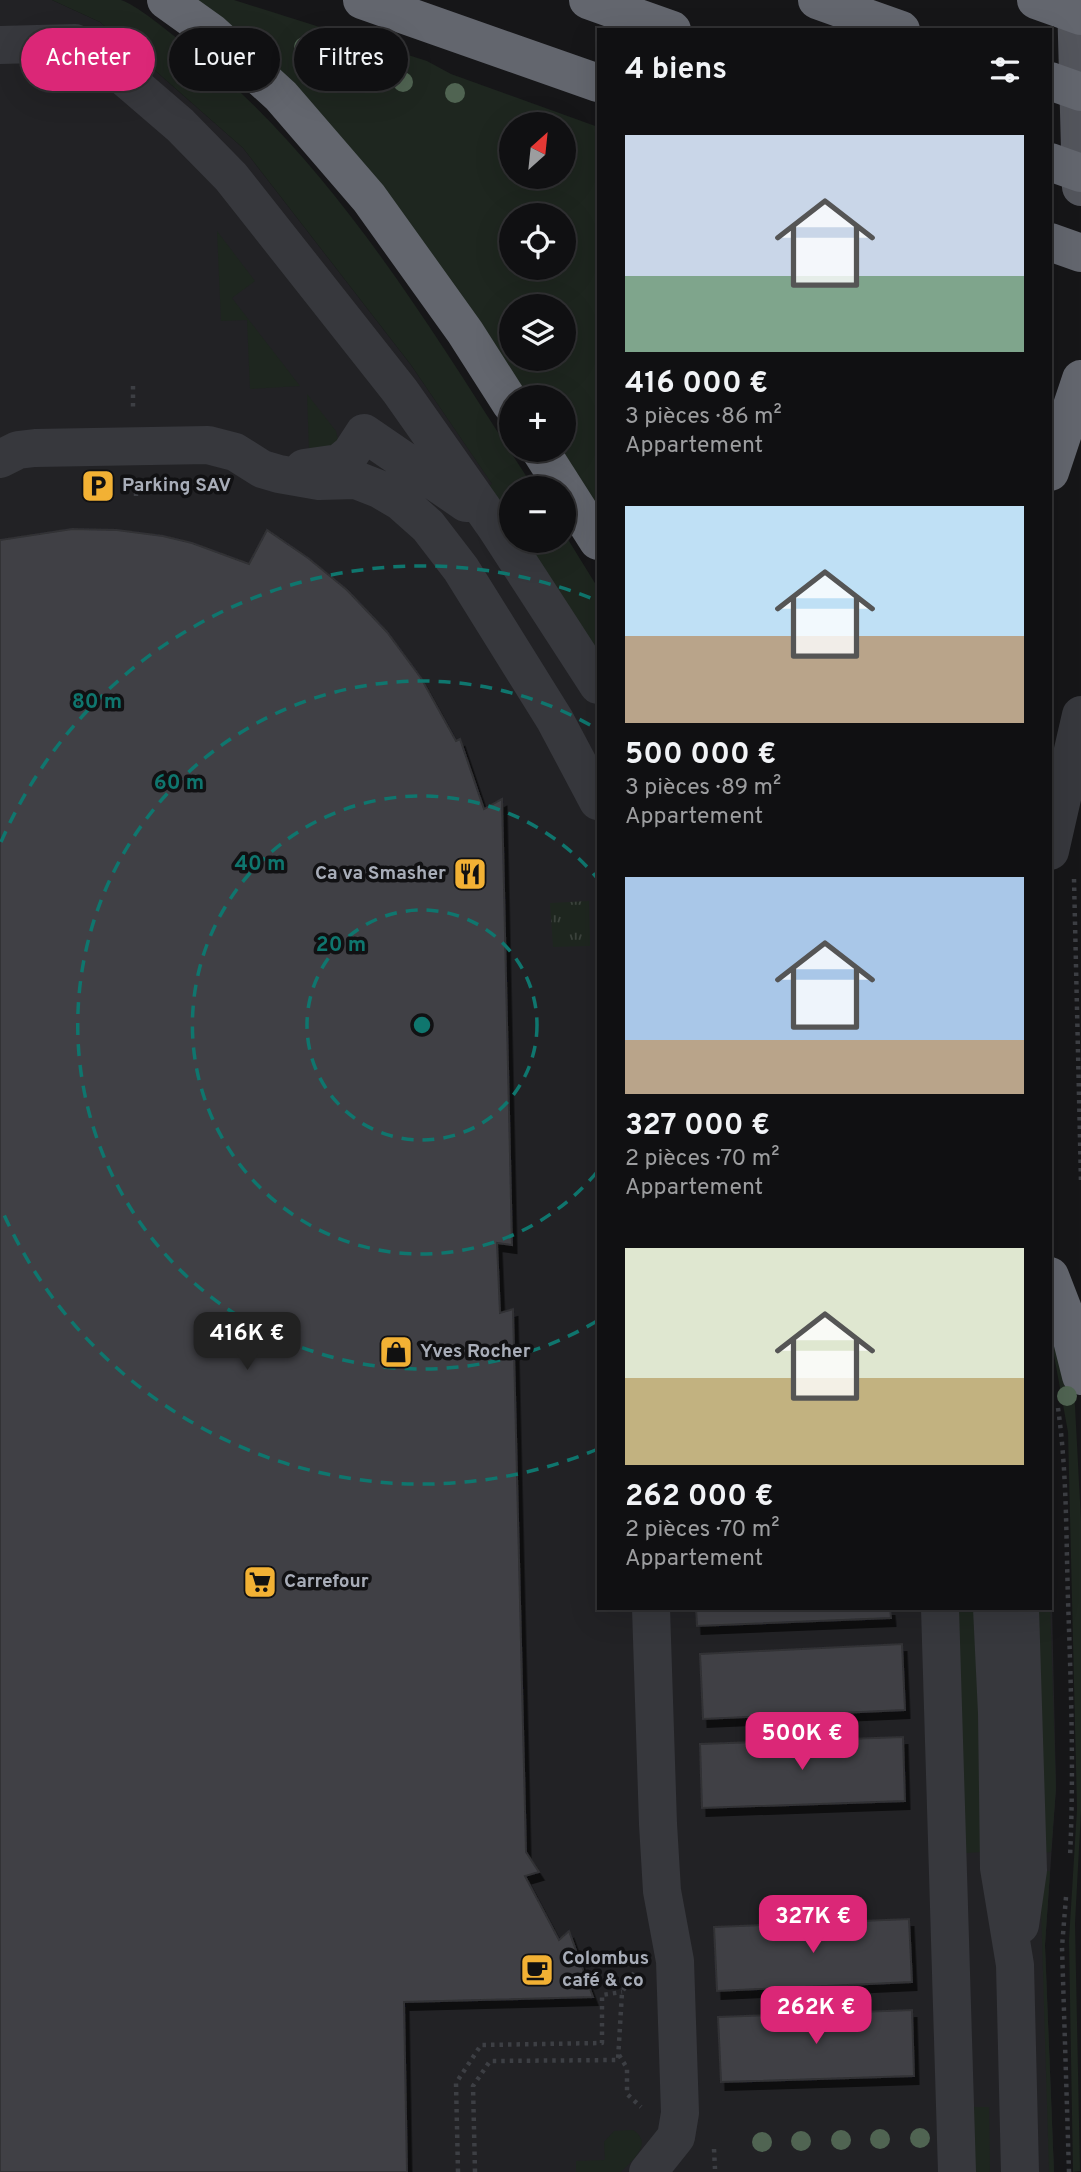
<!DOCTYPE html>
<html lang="fr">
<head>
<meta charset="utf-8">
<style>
  :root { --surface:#101012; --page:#19191b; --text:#f1f3f6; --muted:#9c9d9f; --line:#303032; --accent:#db2777 }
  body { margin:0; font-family:Overpass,sans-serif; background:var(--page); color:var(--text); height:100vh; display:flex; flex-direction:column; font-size:26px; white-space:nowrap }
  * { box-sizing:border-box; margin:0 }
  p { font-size:23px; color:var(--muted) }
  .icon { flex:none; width:38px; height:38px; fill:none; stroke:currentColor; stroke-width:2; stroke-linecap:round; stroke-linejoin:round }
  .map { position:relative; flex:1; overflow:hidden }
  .panel { position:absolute; left:597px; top:28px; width:455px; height:1582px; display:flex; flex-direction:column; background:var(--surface); border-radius:0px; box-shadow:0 7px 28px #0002,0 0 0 2px var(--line) }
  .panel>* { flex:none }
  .banner { position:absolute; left:21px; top:28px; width:471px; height:63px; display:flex; gap:14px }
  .needle { width:46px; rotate:27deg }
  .tools { position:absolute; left:499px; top:112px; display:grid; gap:14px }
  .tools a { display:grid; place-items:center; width:77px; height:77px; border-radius:50%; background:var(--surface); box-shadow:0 7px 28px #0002,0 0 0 2px var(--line); font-size:35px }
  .price { position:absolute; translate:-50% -60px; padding:0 16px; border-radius:14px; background:var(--accent); color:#fff; font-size:23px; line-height:46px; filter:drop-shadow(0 2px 4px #0008) }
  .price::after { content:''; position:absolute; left:50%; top:42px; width:21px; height:16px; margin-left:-10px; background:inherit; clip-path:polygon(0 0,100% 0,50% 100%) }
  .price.active { background:#222; color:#fff }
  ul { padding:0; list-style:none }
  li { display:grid; align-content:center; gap:14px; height:371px; padding:0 28px }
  li span { display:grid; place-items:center; height:217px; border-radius:0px; color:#555 }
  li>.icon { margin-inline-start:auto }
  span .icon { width:126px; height:126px; fill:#fffc; stroke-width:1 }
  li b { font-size:30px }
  h2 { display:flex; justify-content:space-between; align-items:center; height:84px; padding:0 28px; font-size:30px }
  .pill { padding:0 24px; border-radius:32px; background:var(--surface); box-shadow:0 7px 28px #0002,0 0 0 2px var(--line); font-size:24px; line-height:63px }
  .pill.active { background:var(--accent); color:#fff }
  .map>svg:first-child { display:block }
</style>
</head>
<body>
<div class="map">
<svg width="1081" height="2172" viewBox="0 0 1081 2172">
  <defs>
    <pattern id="park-tufts" width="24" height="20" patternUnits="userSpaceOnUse" patternTransform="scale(1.75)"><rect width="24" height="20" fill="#1e261f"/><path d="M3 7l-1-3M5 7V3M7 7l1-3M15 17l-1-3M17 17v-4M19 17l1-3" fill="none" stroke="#3c433d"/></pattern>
    <filter id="shadow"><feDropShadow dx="4.5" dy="8" stdDeviation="0" flood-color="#0009"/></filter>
  </defs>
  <rect width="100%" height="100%" fill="#161618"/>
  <path fill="#222225" d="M0,0H52L100,22L243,148L411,365L493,485L489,487L598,642V1608H1050L1052,1604L1056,1788L1045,1945L1054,2172H0Z"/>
  <path fill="#1e261f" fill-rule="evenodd" d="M52,0C68,0 107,0 121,0C135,4 165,29 178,39C331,156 430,329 534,488H511V530L489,486L492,484L411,365L243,148L100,22Z
    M197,0H234L427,61L451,74L598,127V509L559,450H564V397H524ZM511,124H564V177H511ZM511,215H564V268H511ZM511,306H564V359H511Z
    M217,231L255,281L232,298L300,386L250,389L247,320L221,321Z
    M307,394L336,431L339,444L309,450Z
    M564,533L598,588V661L518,541H564Z
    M1059,1337L1071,1372L1075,1406L1081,1521V1811L1075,1923L1080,2171L1073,2172L1069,1940L1077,1809L1068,1432L1052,1344Z
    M1050,1604L1056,1788L1051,1852L1039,1853L1033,1608H1050Z
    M955,1608H976L982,1852L965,1853Z
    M1040,1871H1050L1045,1945L1054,2172H1049Z
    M974,2107H989L990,2172H975Z
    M633,2130C654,2143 632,2161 621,2172H576V2161L605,2160L604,2142L614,2131Z"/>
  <path fill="url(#park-tufts)" d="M589,901L590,946L553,947L550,903Z"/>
  <path fill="#404145" stroke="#303034" stroke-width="2" filter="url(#shadow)" d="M72,529L117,530L163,536L192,543L249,564L267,530L308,558L347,590L387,632L421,678L456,741L460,739L484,809L502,799L512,1245L497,1243L500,1313L513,1309L526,1852L539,1872L525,1876L559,1940L569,1931L593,1997L404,2002L407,2172H0V540Z
    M696,1608H890L891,1618L697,1626Z
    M902,1644L905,1710L703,1719L700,1654Z
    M903,1737L905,1801L702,1808L700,1744Z
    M909,1919L912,1982L717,1991L714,1927Z
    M912,2010L914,2076L721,2082L718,2017Z"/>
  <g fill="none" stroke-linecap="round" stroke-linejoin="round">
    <path stroke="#3d3f44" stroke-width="4.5" stroke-dasharray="3.5 5" stroke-linecap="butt" d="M133,386V409
      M136,484V497
      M1074,879L1081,1182
      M1058,1408C1067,1472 1066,1536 1068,1600C1071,1686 1074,1772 1070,1857
      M1066,1897L1062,1947L1069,2172
      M619,2055L627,2068V2094L641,2107
      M714,2149L715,2169
      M458,2172L456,2083L481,2045L602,2043V1995L622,1992
      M475,2172L473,2086L490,2061L618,2060L622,1992L636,1970"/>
    <path stroke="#37383d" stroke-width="38" d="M0,45L75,43L94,51L180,125L231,177L400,391L495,526L598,685
      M0,459L18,450L35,448L208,445L235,452L262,469L279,474L319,481L356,480L379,489L401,502L428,526L461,569L555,720L598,801
      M304,468L339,463L351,453L364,433L466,503
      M1050,851L1081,715
      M940,1608L957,2172
      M992,1608L997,1713L999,1868L1015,1965L1020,2172
      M1020,1608L1028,1870L1020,1925
      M648,2172L676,2137L680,2113L675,1961L662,1891L658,1824L651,1608"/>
    <path stroke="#53555c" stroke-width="38" d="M1076,0L1081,187"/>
    <path stroke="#63666e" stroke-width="38" d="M166,0L212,33L281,96L369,198L465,332L511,404
      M362,0L598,83
      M588,0L672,30
      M817,0L901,30
      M1050,242L1081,253
      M540,450L598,541
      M1050,472L1081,379
      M1050,1276L1067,1320L1081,1376"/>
    <path stroke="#63666e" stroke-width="38" d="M1036,0L1081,16
      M1050,81L1081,92
      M1050,162L1081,173"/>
  </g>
  <g fill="#506452">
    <circle cx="304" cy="47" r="10"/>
    <circle cx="372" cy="65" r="10"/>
    <circle cx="403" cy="82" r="10"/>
    <circle cx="455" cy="93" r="10"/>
    <circle cx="1067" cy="1396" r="10"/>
    <circle cx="920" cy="2138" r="10"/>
    <circle cx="880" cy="2139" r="10"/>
    <circle cx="841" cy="2140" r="10"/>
    <circle cx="801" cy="2141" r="10"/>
    <circle cx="762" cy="2142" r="10"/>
  </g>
  <g fill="none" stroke="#0f766e" stroke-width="3.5" stroke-dasharray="12 9">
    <circle cx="422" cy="1025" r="115"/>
    <path d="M597 1172A229 229 0 1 1 597 878"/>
    <path d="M597 1321A344 344 0 1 1 597 729"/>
    <path d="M598 1449A459 459 0 0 1 1 1208M1 842A459 459 0 0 1 598 601"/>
  </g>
  <defs>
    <symbol id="parking-square" viewBox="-11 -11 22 22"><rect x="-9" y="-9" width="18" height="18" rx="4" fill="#f2b134" stroke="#111113"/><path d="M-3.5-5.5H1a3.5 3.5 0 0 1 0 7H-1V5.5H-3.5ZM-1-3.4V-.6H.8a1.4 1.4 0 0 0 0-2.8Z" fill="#111"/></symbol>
    <symbol id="restaurant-square" viewBox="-11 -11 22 22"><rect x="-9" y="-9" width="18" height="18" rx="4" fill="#f2b134" stroke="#111113"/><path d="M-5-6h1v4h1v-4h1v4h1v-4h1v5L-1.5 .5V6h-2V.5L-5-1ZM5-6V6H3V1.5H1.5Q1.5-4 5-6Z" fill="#111"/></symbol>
    <symbol id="shop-square" viewBox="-11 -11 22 22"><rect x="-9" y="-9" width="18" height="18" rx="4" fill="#f2b134" stroke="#111113"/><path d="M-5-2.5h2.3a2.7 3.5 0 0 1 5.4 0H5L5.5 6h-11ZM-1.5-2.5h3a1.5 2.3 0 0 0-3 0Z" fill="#111"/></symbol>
    <symbol id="supermarket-square" viewBox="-11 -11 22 22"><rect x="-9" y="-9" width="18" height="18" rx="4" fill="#f2b134" stroke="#111113"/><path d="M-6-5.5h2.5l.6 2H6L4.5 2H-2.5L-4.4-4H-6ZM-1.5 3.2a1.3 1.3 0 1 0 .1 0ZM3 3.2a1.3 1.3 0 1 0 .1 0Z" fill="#111"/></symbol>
    <symbol id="cafe-square" viewBox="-11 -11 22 22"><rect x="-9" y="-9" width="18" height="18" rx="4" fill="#f2b134" stroke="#111113"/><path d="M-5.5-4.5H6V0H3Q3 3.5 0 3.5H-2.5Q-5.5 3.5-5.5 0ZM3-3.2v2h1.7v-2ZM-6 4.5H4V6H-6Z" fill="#111"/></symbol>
  </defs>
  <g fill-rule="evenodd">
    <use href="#parking-square" x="79" y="467" width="38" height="38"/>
    <use href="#restaurant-square" x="451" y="855" width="38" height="38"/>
    <use href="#shop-square" x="377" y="1333" width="38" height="38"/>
    <use href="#supermarket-square" x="241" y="1563" width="38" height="38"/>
    <use href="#cafe-square" x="518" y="1951" width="38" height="38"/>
  </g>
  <g text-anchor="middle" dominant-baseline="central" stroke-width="7" stroke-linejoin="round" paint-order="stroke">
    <g font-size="19" font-weight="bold" fill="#a8adb8" stroke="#111113" text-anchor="start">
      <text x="122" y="486">Parking SAV</text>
      <text x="446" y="874" text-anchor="end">Ca va Smasher</text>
      <text x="420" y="1352">Yves Rocher</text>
      <text x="284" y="1582">Carrefour</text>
      <text x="562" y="1959">Colombus<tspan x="562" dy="22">café &amp; co</tspan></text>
    </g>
  </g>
  <circle cx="422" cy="1025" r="10" fill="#0f766e" stroke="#111113" stroke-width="3.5"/>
  <g font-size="21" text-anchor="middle" font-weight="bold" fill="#0f766e" stroke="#111113" stroke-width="7" stroke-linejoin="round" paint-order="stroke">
    <text x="97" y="708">80 m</text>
    <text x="179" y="789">60 m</text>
    <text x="260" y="870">40 m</text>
    <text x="341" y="951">20 m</text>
  </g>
</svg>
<div class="tools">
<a><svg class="needle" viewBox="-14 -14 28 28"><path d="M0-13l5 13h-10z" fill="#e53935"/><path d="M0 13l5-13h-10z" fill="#9c9d9f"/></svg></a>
<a><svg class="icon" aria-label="locate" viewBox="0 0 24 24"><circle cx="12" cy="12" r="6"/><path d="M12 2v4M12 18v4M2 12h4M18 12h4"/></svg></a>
<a><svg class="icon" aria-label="layers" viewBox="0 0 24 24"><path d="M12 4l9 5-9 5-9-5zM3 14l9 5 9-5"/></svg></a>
<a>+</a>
<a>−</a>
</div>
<b class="price active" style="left:247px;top:1372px">416K €</b>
<b class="price" style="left:802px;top:1772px">500K €</b>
<b class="price" style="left:813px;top:1955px">327K €</b>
<b class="price" style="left:816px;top:2046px">262K €</b>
<div class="banner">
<a class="pill active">Acheter</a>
<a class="pill">Louer</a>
<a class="pill">Filtres</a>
</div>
<section class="panel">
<h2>4 biens<svg class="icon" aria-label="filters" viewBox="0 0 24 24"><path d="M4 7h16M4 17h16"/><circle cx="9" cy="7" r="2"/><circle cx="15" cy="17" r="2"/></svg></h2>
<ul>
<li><span style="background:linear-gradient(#c9d6e8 65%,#7fa58c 0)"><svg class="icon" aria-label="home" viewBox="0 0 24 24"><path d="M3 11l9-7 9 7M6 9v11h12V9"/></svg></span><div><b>416 000 €</b><p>3 pièces · 86 m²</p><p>Appartement</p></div></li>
<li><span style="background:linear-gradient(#bfe0f5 60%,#b9a48a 0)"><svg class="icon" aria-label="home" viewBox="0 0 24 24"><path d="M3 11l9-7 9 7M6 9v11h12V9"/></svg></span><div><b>500 000 €</b><p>3 pièces · 89 m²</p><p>Appartement</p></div></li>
<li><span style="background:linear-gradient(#a9c7e8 75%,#b9a48a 0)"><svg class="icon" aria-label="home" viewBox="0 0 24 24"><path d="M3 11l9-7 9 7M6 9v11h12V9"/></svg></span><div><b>327 000 €</b><p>2 pièces · 70 m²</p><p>Appartement</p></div></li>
<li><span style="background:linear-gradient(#dfe7d0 60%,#c2b280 0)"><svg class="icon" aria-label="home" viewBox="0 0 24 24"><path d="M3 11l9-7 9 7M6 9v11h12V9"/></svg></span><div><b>262 000 €</b><p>2 pièces · 70 m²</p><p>Appartement</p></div></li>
</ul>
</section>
</div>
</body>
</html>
